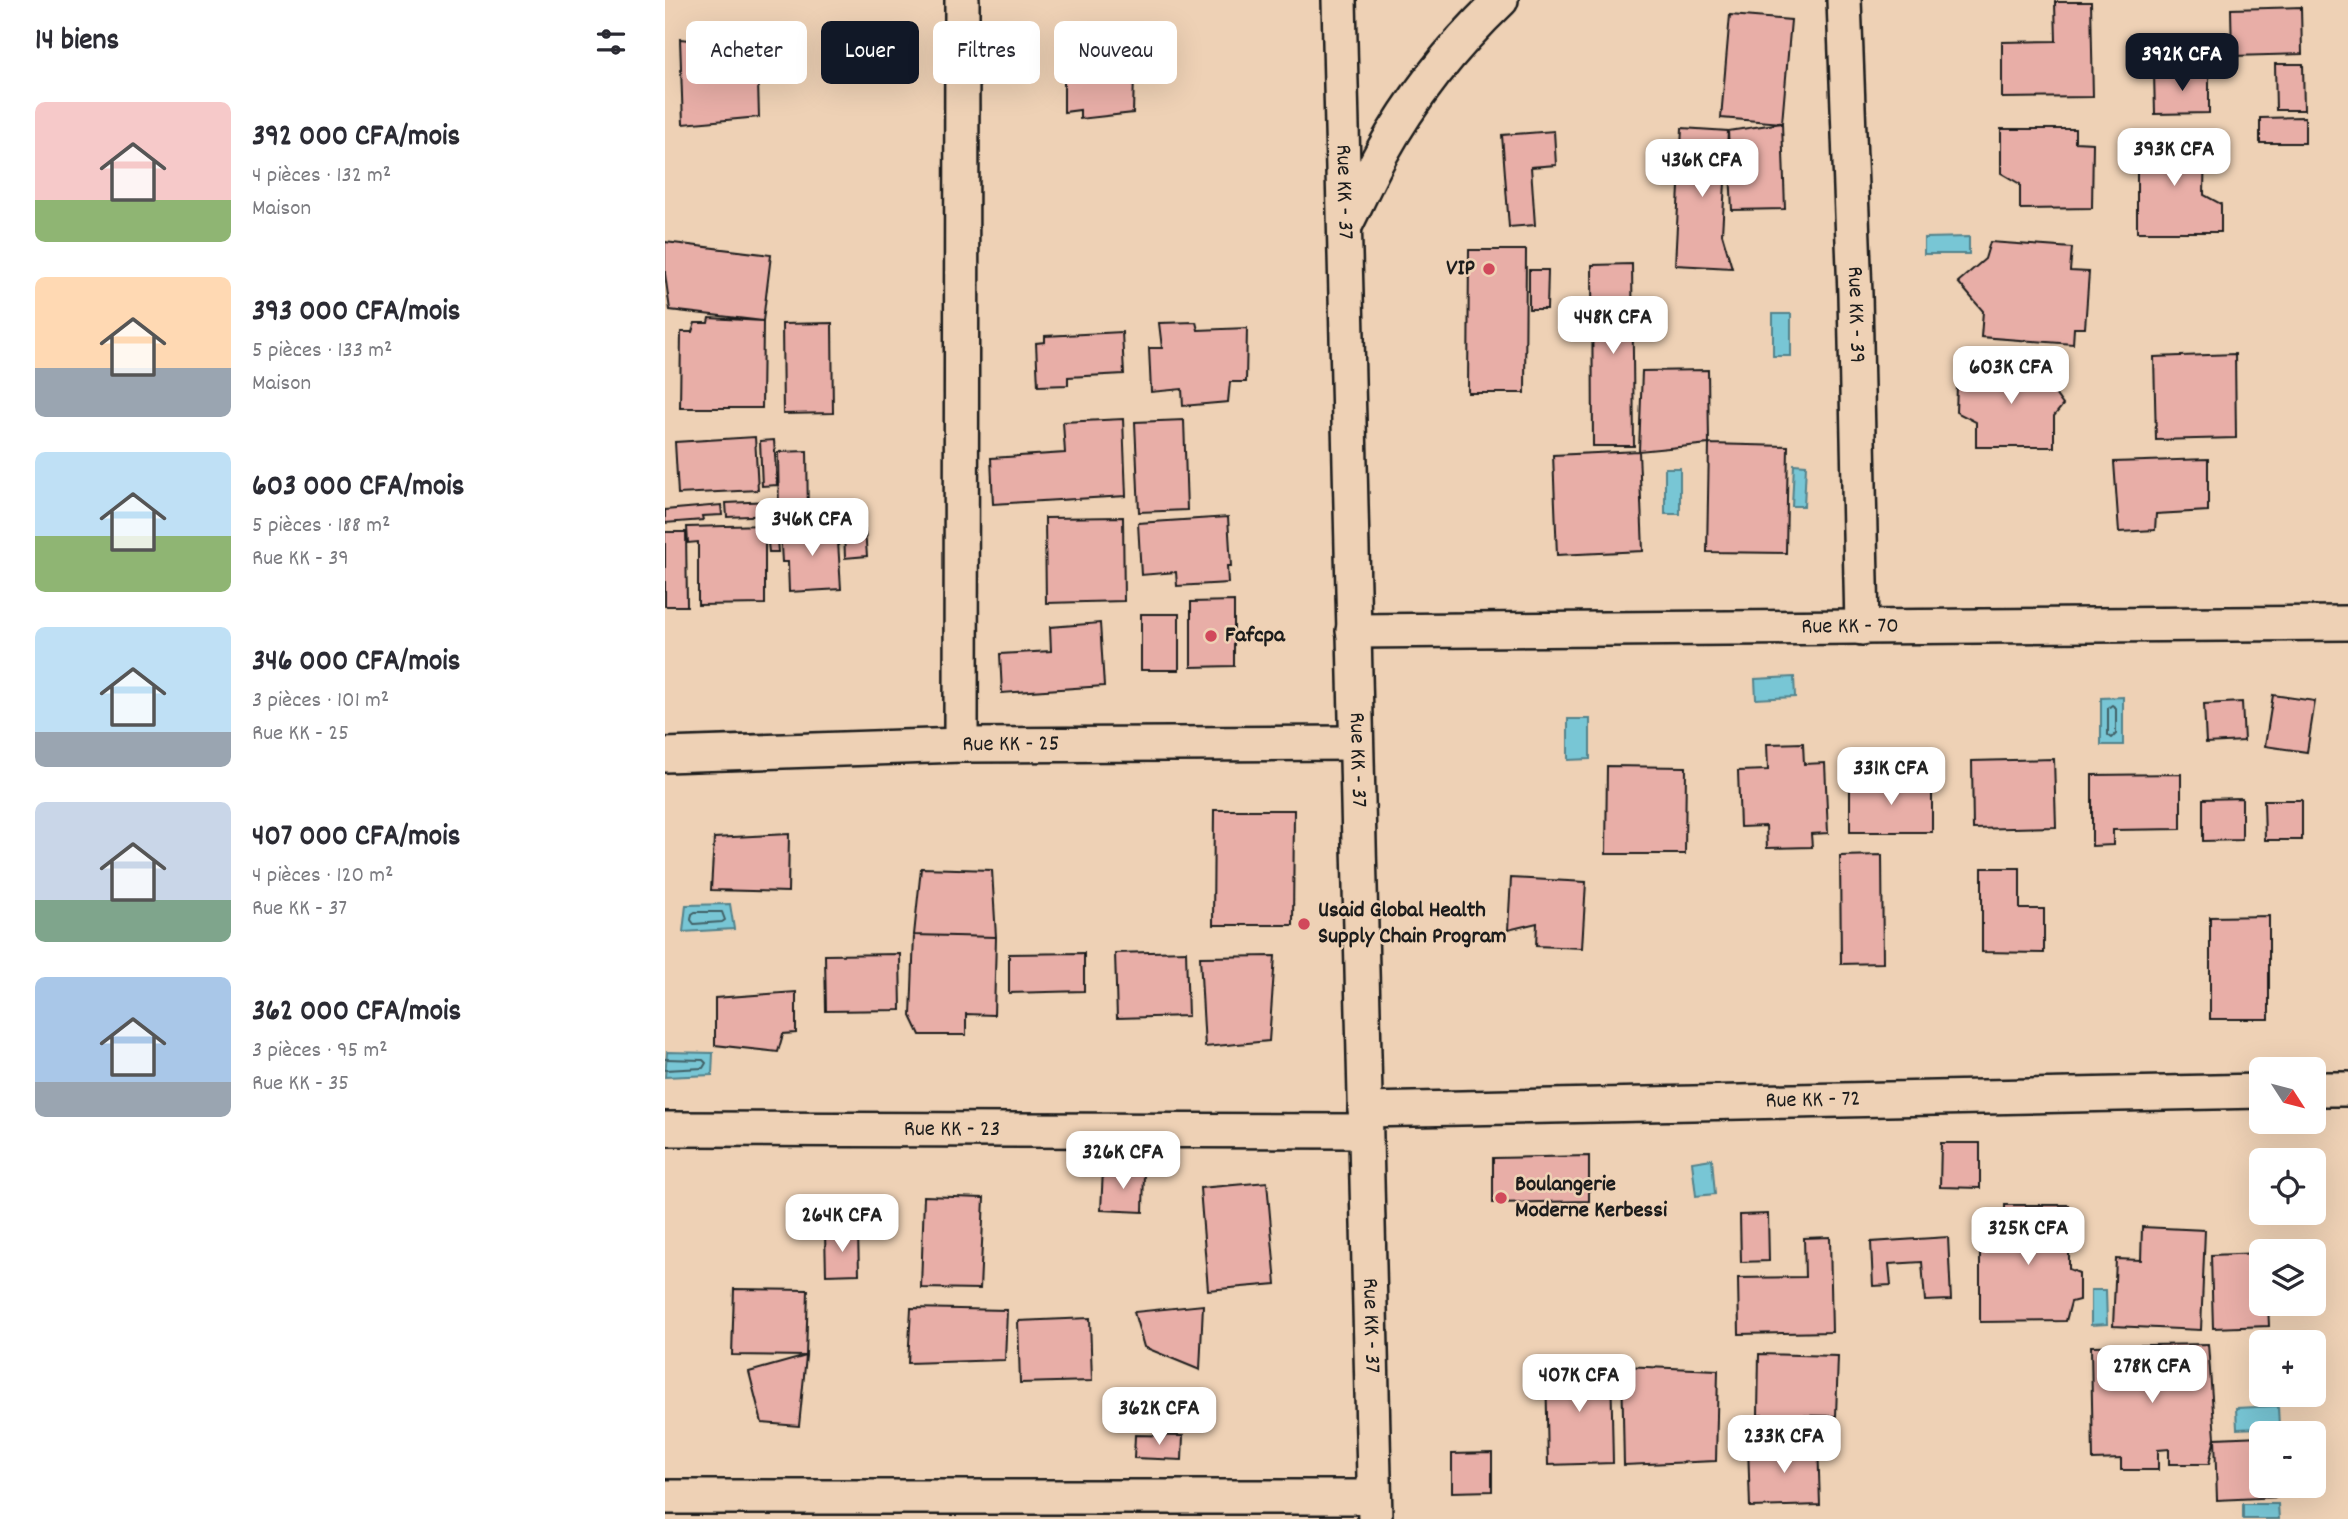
<!DOCTYPE html>
<html lang="fr">
<head>
<meta charset="utf-8">
<style>
  :root { --surface:#fff; --page:#f2f2f3; --text:#2b2b33; --muted:#7c7c81; --accent:#111827 }
  body { margin:0; font-family:Dekko,sans-serif; background:var(--page); color:var(--text); height:100vh; display:flex; flex-direction:column; font-size:26px; white-space:nowrap }
  * { box-sizing:border-box; margin:0 }
  p { font-size:23px; color:var(--muted) }
  .icon { flex:none; width:38px; height:38px; fill:none; stroke:currentColor; stroke-width:2; stroke-linecap:round; stroke-linejoin:round }
  .map { position:relative; flex:1; overflow:hidden }
  .drawer { display:flex; flex-direction:column; background:var(--surface); width:665px }
  .drawer>* { flex:none }
  .guide { position:absolute; left:21px; top:21px; width:665px; height:63px; display:flex; gap:14px }
  .needle { width:46px; rotate:126deg }
  .buttons { position:absolute; left:1584px; top:1057px; display:grid; gap:14px }
  .buttons a { display:grid; place-items:center; width:77px; height:77px; border-radius:10px; background:var(--surface); box-shadow:0 7px 28px #0002; font-size:35px }
  .price { position:absolute; translate:-50% -60px; padding:0 16px; border-radius:14px; background:#fff; color:#222; font-size:23px; line-height:46px; filter:drop-shadow(0 2px 4px #0008) }
  .price::after { content:''; position:absolute; left:50%; top:42px; width:21px; height:16px; margin-left:-10px; background:inherit; clip-path:polygon(0 0,100% 0,50% 100%) }
  .price.active { background:var(--accent); color:#fff }
  ul { padding:0; list-style:none }
  li { display:flex; align-items:center; gap:21px; height:175px; padding:0 35px }
  li span { display:grid; place-items:center; flex:none; width:196px; height:140px; border-radius:10px; color:#555 }
  li>.icon { margin-inline-start:auto }
  span .icon { width:84px; height:84px; fill:#fffc; stroke-width:1 }
  li b { font-size:30px }
  h2 { display:flex; justify-content:space-between; align-items:center; height:84px; padding:0 35px; font-size:30px }
  .tag { padding:0 24px; border-radius:10px; background:var(--surface); box-shadow:0 7px 28px #0002; font-size:24px; line-height:63px }
  .tag.active { background:var(--accent); color:#fff }
  main { display:flex; flex:1; min-height:0 }
  .map>svg:first-child { display:block }
</style>
</head>
<body>
<main>
<section class="drawer">
<h2>14 biens<svg class="icon" aria-label="filters" viewBox="0 0 24 24"><path d="M4 7h16M4 17h16"/><circle cx="9" cy="7" r="2"/><circle cx="15" cy="17" r="2"/></svg></h2>
<ul>
<li><span style="background:linear-gradient(#f6c9c9 70%,#8fb573 0)"><svg class="icon" aria-label="home" viewBox="0 0 24 24"><path d="M3 11l9-7 9 7M6 9v11h12V9"/></svg></span><div><b>392 000 CFA/mois</b><p>4 pièces · 132 m²</p><p>Maison</p></div></li>
<li><span style="background:linear-gradient(#ffd9b3 65%,#9aa5b1 0)"><svg class="icon" aria-label="home" viewBox="0 0 24 24"><path d="M3 11l9-7 9 7M6 9v11h12V9"/></svg></span><div><b>393 000 CFA/mois</b><p>5 pièces · 133 m²</p><p>Maison</p></div></li>
<li><span style="background:linear-gradient(#bfe0f5 60%,#8fb573 0)"><svg class="icon" aria-label="home" viewBox="0 0 24 24"><path d="M3 11l9-7 9 7M6 9v11h12V9"/></svg></span><div><b>603 000 CFA/mois</b><p>5 pièces · 188 m²</p><p>Rue KK - 39</p></div></li>
<li><span style="background:linear-gradient(#bfe0f5 75%,#9aa5b1 0)"><svg class="icon" aria-label="home" viewBox="0 0 24 24"><path d="M3 11l9-7 9 7M6 9v11h12V9"/></svg></span><div><b>346 000 CFA/mois</b><p>3 pièces · 101 m²</p><p>Rue KK - 25</p></div></li>
<li><span style="background:linear-gradient(#c9d6e8 70%,#7fa58c 0)"><svg class="icon" aria-label="home" viewBox="0 0 24 24"><path d="M3 11l9-7 9 7M6 9v11h12V9"/></svg></span><div><b>407 000 CFA/mois</b><p>4 pièces · 120 m²</p><p>Rue KK - 37</p></div></li>
<li><span style="background:linear-gradient(#a9c7e8 75%,#9aa5b1 0)"><svg class="icon" aria-label="home" viewBox="0 0 24 24"><path d="M3 11l9-7 9 7M6 9v11h12V9"/></svg></span><div><b>362 000 CFA/mois</b><p>3 pièces · 95 m²</p><p>Rue KK - 35</p></div></li>
</ul>
</section>
<div class="map">
<svg width="1683" height="1519" viewBox="0 0 1683 1519">
  <rect width="100%" height="100%" fill="#eed1b5"/>
  <filter id="ink" filterUnits="userSpaceOnUse"><feTurbulence type="fractalNoise" baseFrequency=".0143" numOctaves="2"/><feDisplacementMap in="SourceGraphic" scale="14" xChannelSelector="R" yChannelSelector="G"/><feConvolveMatrix kernelMatrix="1 2 1 2 8 2 1 2 1" color-interpolation-filters="sRGB"/></filter>
  <g filter="url(#ink)">
    <path fill="#78c6d5" stroke="#53828b" stroke-width="2" d="M1304,237V254H1259V238Z
      M1108,314H1126V356H1108Z
      M1129,464L1141,465L1139,506H1127Z
      M1000,468H1015V514H1000Z
      M1129,677L1130,697L1091,699L1090,679Z
      M1458,697V745H1436V698Z
      M903,719H925V759L903,760Z
      M65,904L69,929L18,932L21,905Z
      M2,1052L48,1053L47,1075L0,1077Z
      M1047,1159L1050,1194L1031,1196L1027,1162Z
      M1426,1290H1441L1442,1324L1426,1325Z
      M1613,1406L1614,1427L1572,1429L1571,1408Z
      M1578,1504H1613L1614,1519H1578Z"/>
    <g fill="none" stroke-linecap="round" stroke-linejoin="round">
      <path stroke="#416066" stroke-width="2" d="M1447,705L1451,708V734L1447,738L1443,735V708Z
        M30,912H57L60,920L57,922L29,924L26,920L27,914Z
        M0,1059L38,1060L41,1063L38,1068L0,1070"/>
    </g>
    <path fill="#e8aea7" stroke="#1c1c1c" stroke-width="2" d="M1390,2H1426L1428,97L1337,98V42L1391,41Z
      M1636,7L1637,54L1567,56L1566,9Z
      M1065,15L1126,20L1117,123L1056,118Z
      M15,39L92,47L94,117L18,124Z
      M424,39L459,40L458,55H464V75H469L468,113L415,119V110L399,112V67H425Z
      M1610,64H1638L1639,110H1611Z
      M1489,73H1544V113L1490,114Z
      M1640,117V143H1595V118Z
      M1117,123L1120,209L1067,210L1063,131Z
      M1017,128L1063,131L1057,234L1067,268L1010,265Z
      M1336,129H1410V142L1428,143L1427,208L1355,209V184L1336,173Z
      M889,131L891,165L866,167L870,225L844,227L837,135Z
      M1472,139H1540L1539,195L1556,204V232H1472Z
      M0,242L106,255L98,321L5,310L0,274Z
      M1325,242L1407,248L1405,271L1424,272L1420,328H1409L1408,344L1316,337L1318,311L1293,282L1320,259Z
      M804,250H861L860,393H803Z
      M967,264L969,446H928L927,265Z
      M864,270H883L882,309H864Z
      M44,318L98,321L97,408H15L16,332H27L30,323H43Z
      M531,322L533,330L582,328L581,382H565L563,402L518,406L517,389L486,392L484,348H497L494,323Z
      M167,323L168,413L118,414L117,324Z
      M457,332L459,374L403,377V385L373,386L371,343L380,342V336Z
      M1570,354L1571,438L1491,440L1489,357Z
      M1312,363L1386,366L1385,387L1398,405L1389,416V447H1311V422L1291,412L1292,387H1312Z
      M1043,370L1044,444L974,451L977,371Z
      M458,419L461,496L328,504L326,458L400,453L398,422Z
      M519,420L522,510L474,512L470,422Z
      M90,437L93,490L13,494L10,442Z
      M109,440L112,485L97,486L95,441Z
      M1044,444L1123,446L1121,553L1042,552Z
      M142,451L143,516L114,517L113,452Z
      M974,451L978,551L892,555L888,455Z
      M1543,459V511L1491,514L1490,530L1454,532L1449,462Z
      M108,501L109,515L62,517L61,503Z
      M56,505L57,515L37,516L38,520L0,523V510Z
      M458,517L459,601L381,603L380,518Z
      M563,517L566,566H562L563,583L512,586L511,572L476,575L473,523Z
      M110,518L113,552H104L101,523L91,524V520Z
      M100,525V604L33,605V542L23,543L22,527Z
      M172,526L176,589L124,592L123,562H117L115,529Z
      M200,530L202,556L180,558L179,531Z
      M0,532H21L22,606H0Z
      M569,601V666L526,667V602Z
      M476,614H514V670H476Z
      M435,623L439,686L337,693L335,654L386,651L385,627Z
      M1608,695L1650,701L1642,752L1600,746Z
      M1577,702L1579,741L1541,743L1539,704Z
      M1138,743L1139,764L1160,763L1163,833L1146,834L1147,847L1102,848L1101,826L1075,827L1073,771L1103,770L1102,744Z
      M1389,759L1391,827L1308,829L1307,761Z
      M942,766L1021,767L1020,854H941Z
      M1516,774V829L1448,830V845L1427,846V775Z
      M1185,782L1267,783V832H1185Z
      M1577,798V840L1538,841V799Z
      M1599,800H1637V840H1600Z
      M549,810H629L628,925H548Z
      M124,834L123,892L46,890L49,838Z
      M1217,855L1218,963L1176,964L1175,856Z
      M256,868L327,870L331,937L249,935Z
      M1317,868H1355V909H1379V953L1317,952Z
      M846,878L921,882L917,948L871,946L872,923L843,930Z
      M1604,916V1019H1545V917Z
      M249,935L331,937L329,1015L301,1014V1035H255L246,1016Z
      M521,951L523,1016L452,1018L450,953Z
      M419,953V991L344,993V954Z
      M235,954L236,1010L161,1011L160,955Z
      M610,956L604,1041L540,1047L535,957Z
      M131,992V1033L118,1034L113,1052L50,1045V998Z
      M1276,1143H1315V1188L1275,1187Z
      M924,1156V1201L828,1203V1158Z
      M438,1170L479,1172L478,1212L436,1210Z
      M602,1182L611,1284L543,1290L535,1188Z
      M259,1196L319,1198L315,1289L256,1288Z
      M1340,1205H1404V1269L1414,1273V1300L1406,1302L1401,1321L1315,1322V1228H1340Z
      M1103,1214L1104,1261L1076,1262L1075,1215Z
      M1477,1227L1540,1230L1536,1330L1448,1326L1451,1259L1476,1260Z
      M193,1232L194,1274L161,1275L160,1233Z
      M1165,1237L1167,1332L1074,1334L1073,1278L1140,1277L1139,1238Z
      M1283,1237L1286,1300L1260,1301L1257,1262L1224,1264L1226,1285L1208,1286L1206,1242Z
      M1596,1253V1304H1603L1604,1326L1548,1328L1546,1255Z
      M69,1289L143,1290L141,1356L67,1355Z
      M538,1305L535,1370L479,1347L469,1312Z
      M246,1308L342,1310L340,1360L243,1363Z
      M425,1318L427,1381L355,1383L353,1321Z
      M1543,1344L1550,1438L1544,1464H1504V1449L1493,1450V1470H1456V1459L1428,1460L1426,1346Z
      M1094,1354L1173,1356L1171,1416L1093,1415Z
      M141,1356L134,1426L97,1423L84,1372Z
      M946,1364L948,1463L883,1465L881,1366Z
      M957,1366L1053,1370L1051,1461L959,1465Z
      M470,1435L518,1436L517,1460L469,1458Z
      M1596,1436V1486H1634V1496L1552,1500L1550,1438Z
      M1153,1442L1155,1505L1085,1507L1083,1445Z
      M827,1453V1491L787,1492V1454Z"/>
    <g fill="none" stroke-linecap="round" stroke-linejoin="round">
      <defs>
        <g id="street">
          <path id="s1" d="M674,0L710,1519"/>
          <path id="s2" d="M1179,0L1190,295L1197,628"/>
          <path d="M682,222C693,200 704,176 716,154C747,98 790,44 836,0"/>
          <path id="s3" d="M688,631L1683,623"/>
          <path d="M296,745L297,0"/>
          <path id="s4" d="M0,755L296,745L691,743"/>
          <path d="M1648,1089H1683"/>
          <path id="s5" d="M700,1110L1596,1091"/>
          <path id="s6" d="M0,1129L700,1131"/>
          <path d="M0,1497H709"/>
        </g>
      </defs>
      <use href="#street" stroke="#1c1c1c" stroke-width="38"/>
      <use href="#street" stroke="#eed1b5" stroke-width="33"/>
    </g>
  </g>
  <g fill="#d1495b" stroke="#eed1b5" stroke-width="2.5">
    <circle cx="824" cy="269" r="7"/>
    <circle cx="546" cy="636" r="7"/>
    <circle cx="639" cy="924" r="7"/>
    <circle cx="836" cy="1198" r="7"/>
  </g>
  <g text-anchor="middle" dominant-baseline="central" stroke-width="5" stroke-linejoin="round" paint-order="stroke">
    <g font-size="23" fill="#1c1c1c" stroke="#eed1b5">
      <text stroke="none"><textPath href="#s1" startOffset="192">Rue KK - 37</textPath></text>
      <text stroke="none"><textPath href="#s2" startOffset="315">Rue KK - 39</textPath></text>
      <text stroke="none"><textPath href="#s3" startOffset="497">Rue KK - 70</textPath></text>
      <text stroke="none"><textPath href="#s4" startOffset="346">Rue KK - 25</textPath></text>
      <text stroke="none"><textPath href="#s1" startOffset="760">Rue KK - 37</textPath></text>
      <text stroke="none"><textPath href="#s5" startOffset="448">Rue KK - 72</textPath></text>
      <text stroke="none"><textPath href="#s6" startOffset="287">Rue KK - 23</textPath></text>
      <text stroke="none"><textPath href="#s1" startOffset="1326">Rue KK - 37</textPath></text>
    </g>
    <g font-size="23" font-weight="bold" fill="#1c1c1c" stroke="#eed1b5" text-anchor="start">
      <text x="810" y="269" text-anchor="end">VIP</text>
      <text x="560" y="636">Fafcpa</text>
      <text x="653" y="911">Usaid Global Health<tspan x="653" dy="26">Supply Chain Program</tspan></text>
      <text x="850" y="1185">Boulangerie<tspan x="850" dy="26">Moderne Kerbessi</tspan></text>
    </g>
  </g>
</svg>
<div class="buttons">
<a><svg class="needle" viewBox="-14 -14 28 28"><path d="M0-13l5 13h-10z" fill="#e53935"/><path d="M0 13l5-13h-10z" fill="#7c7c81"/></svg></a>
<a><svg class="icon" aria-label="locate" viewBox="0 0 24 24"><circle cx="12" cy="12" r="6"/><path d="M12 2v4M12 18v4M2 12h4M18 12h4"/></svg></a>
<a><svg class="icon" aria-label="layers" viewBox="0 0 24 24"><path d="M12 4l9 5-9 5-9-5zM3 14l9 5 9-5"/></svg></a>
<a>+</a>
<a>−</a>
</div>
<b class="price active" style="left:1517px;top:93px">392K CFA</b>
<b class="price" style="left:1509px;top:188px">393K CFA</b>
<b class="price" style="left:1037px;top:199px">436K CFA</b>
<b class="price" style="left:948px;top:356px">448K CFA</b>
<b class="price" style="left:1346px;top:406px">603K CFA</b>
<b class="price" style="left:147px;top:558px">346K CFA</b>
<b class="price" style="left:1226px;top:807px">331K CFA</b>
<b class="price" style="left:458px;top:1191px">326K CFA</b>
<b class="price" style="left:177px;top:1254px">264K CFA</b>
<b class="price" style="left:1363px;top:1267px">325K CFA</b>
<b class="price" style="left:1487px;top:1405px">278K CFA</b>
<b class="price" style="left:914px;top:1414px">407K CFA</b>
<b class="price" style="left:494px;top:1447px">362K CFA</b>
<b class="price" style="left:1119px;top:1475px">233K CFA</b>
<div class="guide">
<a class="tag">Acheter</a>
<a class="tag active">Louer</a>
<a class="tag">Filtres</a>
<a class="tag">Nouveau</a>
</div>
</div>
</main>
</body>
</html>
